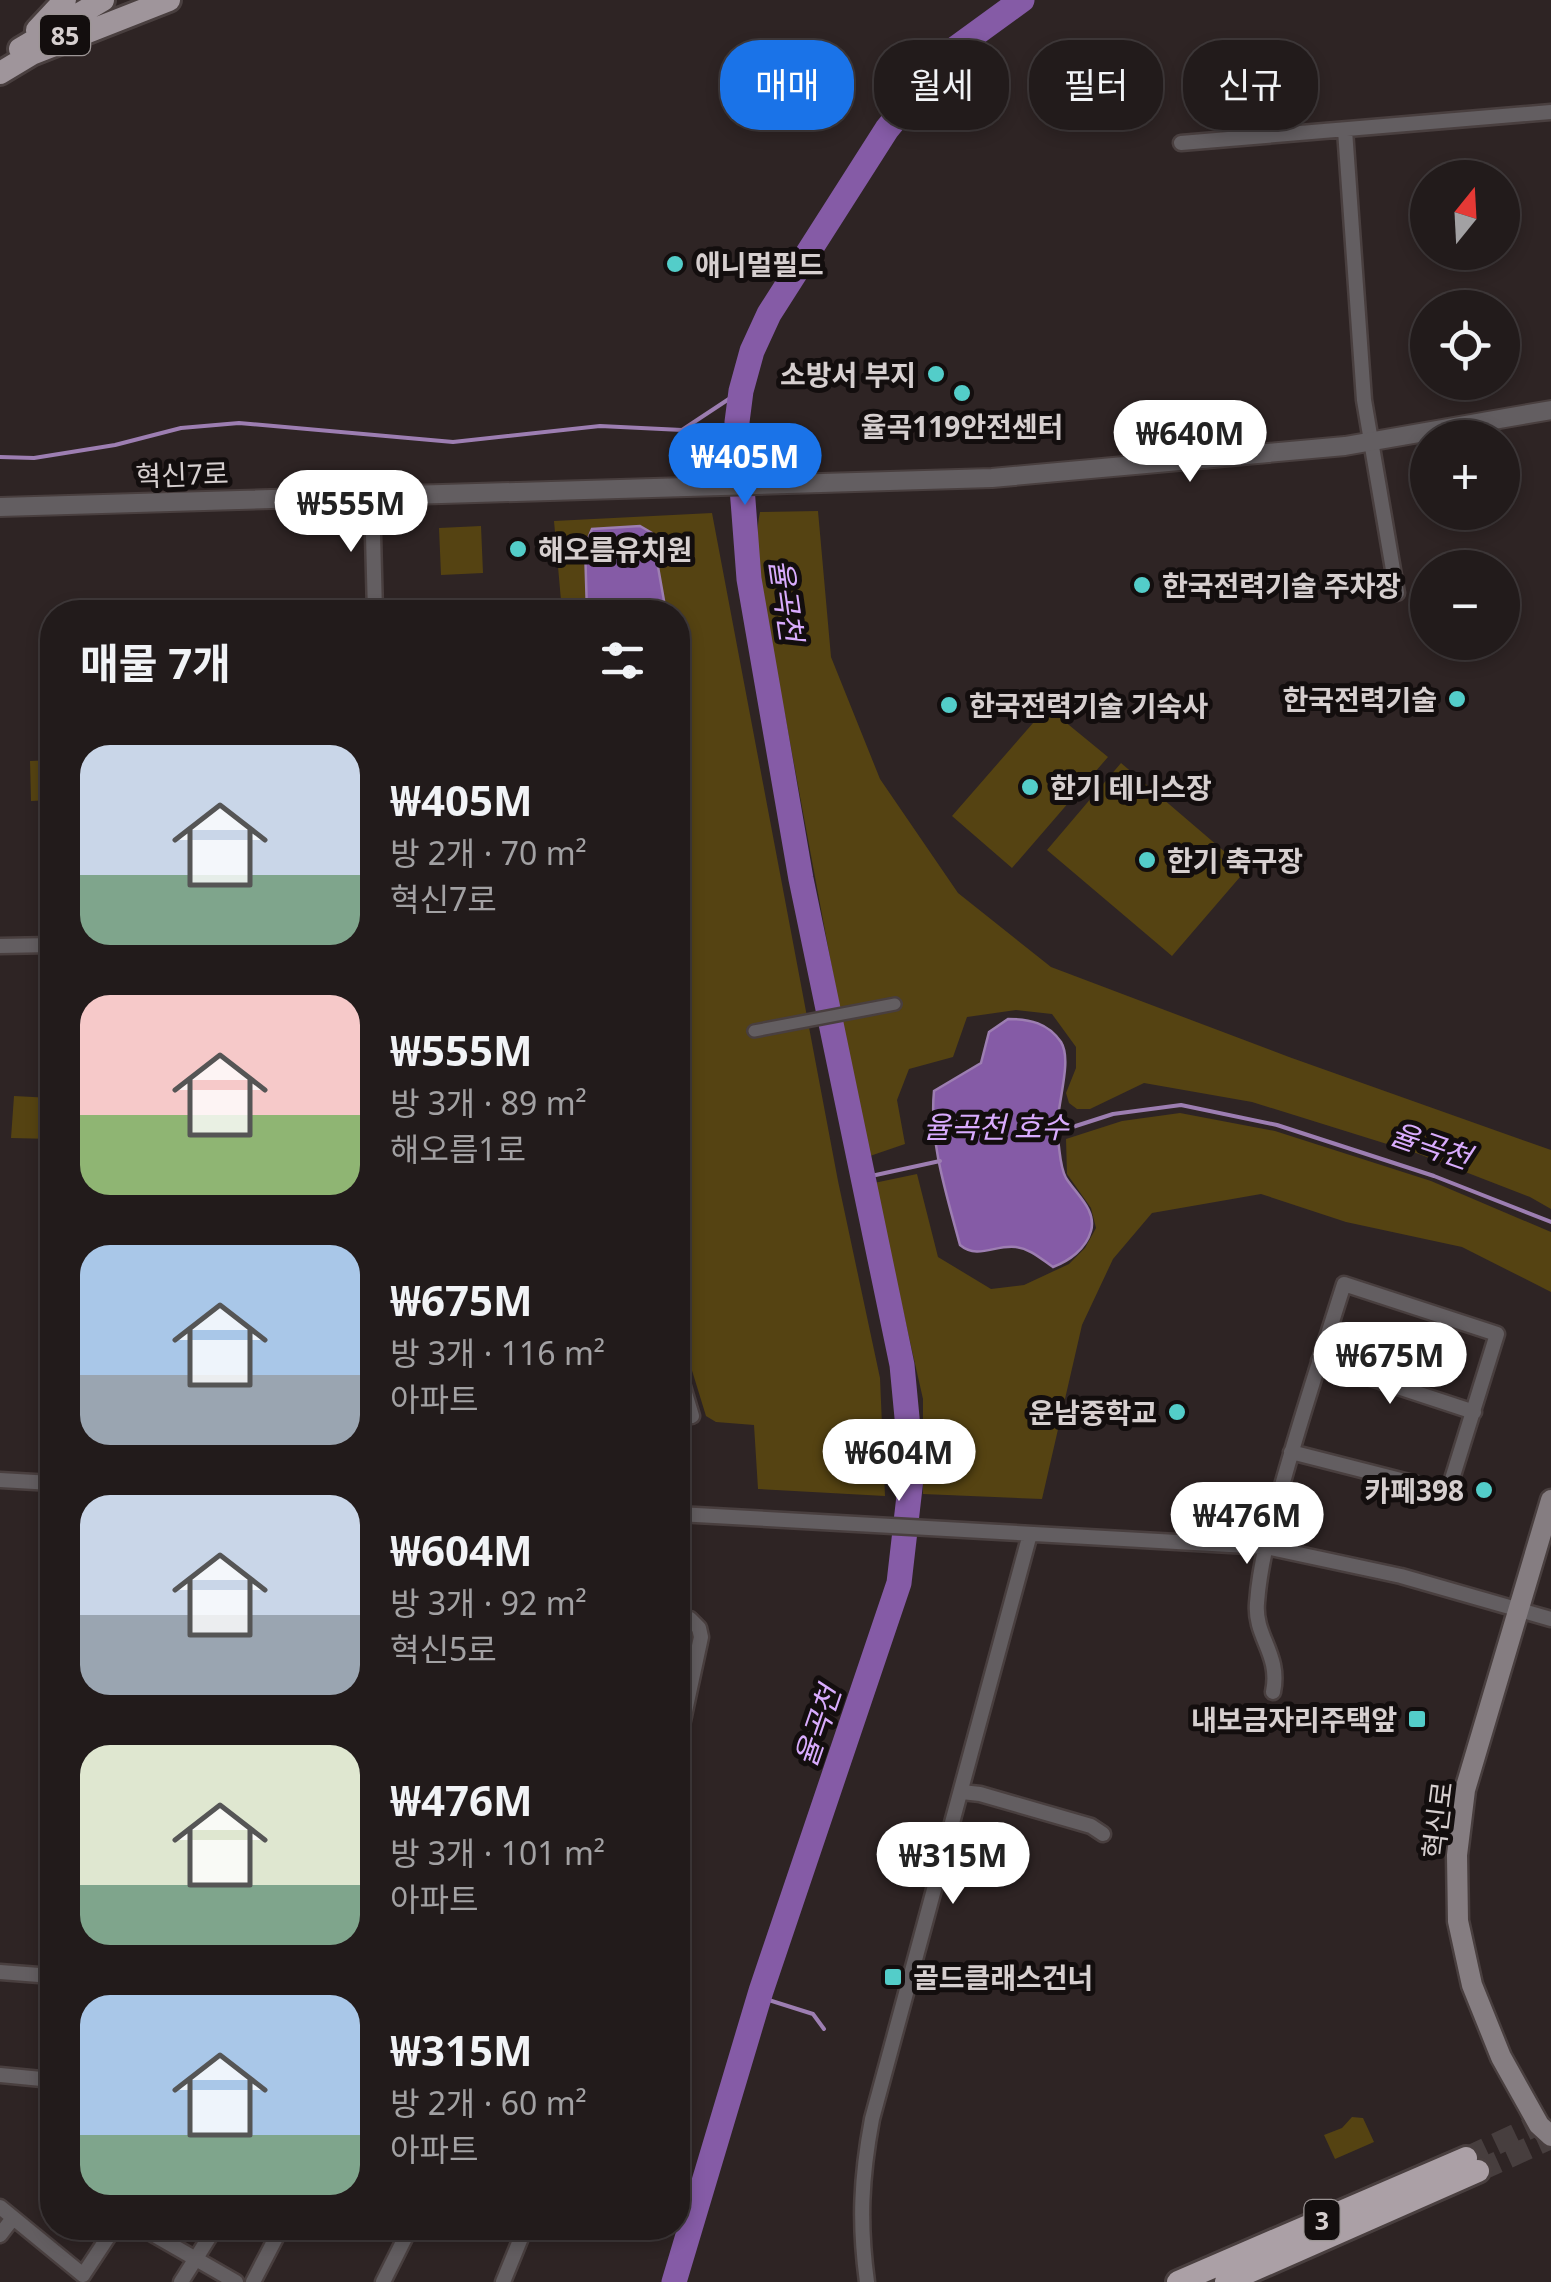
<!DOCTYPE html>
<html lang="ko">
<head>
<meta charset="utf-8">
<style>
  :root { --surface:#221b1b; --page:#2e2828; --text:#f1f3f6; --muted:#a2a1a3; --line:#3f393a; --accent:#1a73e8 }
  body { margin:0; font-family:"Noto Sans","Noto Sans KR",sans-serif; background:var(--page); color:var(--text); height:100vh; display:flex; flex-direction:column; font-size:38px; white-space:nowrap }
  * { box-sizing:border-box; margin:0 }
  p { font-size:32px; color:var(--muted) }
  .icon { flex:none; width:55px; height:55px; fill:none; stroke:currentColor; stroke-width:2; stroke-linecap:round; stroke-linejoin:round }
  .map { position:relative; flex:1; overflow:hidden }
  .sheet { position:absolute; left:40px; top:600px; width:650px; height:1640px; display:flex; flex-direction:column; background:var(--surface); border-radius:40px; box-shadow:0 5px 15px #0003,0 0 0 2px var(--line) }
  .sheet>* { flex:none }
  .top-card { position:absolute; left:720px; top:40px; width:680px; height:90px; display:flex; gap:20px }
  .needle { width:65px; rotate:18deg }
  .controls { position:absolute; left:1410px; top:160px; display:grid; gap:20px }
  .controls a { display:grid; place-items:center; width:110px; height:110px; border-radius:50%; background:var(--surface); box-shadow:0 5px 15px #0003,0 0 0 2px var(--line); font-size:50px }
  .price { position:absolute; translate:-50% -85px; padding:0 22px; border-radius:35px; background:#fff; color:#222; font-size:32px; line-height:65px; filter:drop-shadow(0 2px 5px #0008) }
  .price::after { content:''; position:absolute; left:50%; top:60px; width:30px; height:22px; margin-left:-15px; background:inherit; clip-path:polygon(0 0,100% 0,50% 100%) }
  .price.active { background:var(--accent); color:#fff }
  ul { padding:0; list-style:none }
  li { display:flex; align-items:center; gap:30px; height:250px; padding:0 40px }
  li span { display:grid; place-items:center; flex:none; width:280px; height:200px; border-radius:30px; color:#555 }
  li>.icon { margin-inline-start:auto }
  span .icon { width:120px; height:120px; fill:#fffc; stroke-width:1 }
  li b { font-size:42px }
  h2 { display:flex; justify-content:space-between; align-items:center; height:120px; padding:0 40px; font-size:42px }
  .pill { padding:0 35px; border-radius:40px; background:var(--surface); box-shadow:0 5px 15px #0003,0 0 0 2px var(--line); font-size:35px; line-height:90px }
  .pill.active { background:var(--accent); color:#fff }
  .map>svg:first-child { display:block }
</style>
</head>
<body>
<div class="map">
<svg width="1551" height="2282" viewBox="0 0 1551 2282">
  <rect width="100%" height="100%" fill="#2e2424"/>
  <path fill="#554312" d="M818,511L831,657L880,779L958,893L1051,967L1289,1057L1551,1150V1209L1530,1197L1419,1154L1252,1102L1144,1083L1090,1109H1077L1069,1103L1066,1093L1076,1068V1047L1052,1014L1016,1010L967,1017L953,1057L909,1069L897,1100L905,1144L867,1157C840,1010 812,862 785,715C775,666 749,558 760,512Z
    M712,513L838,1181L880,1378L885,1496L758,1489L754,1425L716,1422L706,1416L678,1325V1066L687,983L678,927V612H562L554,521Z
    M481,526L483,573L441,575L439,528Z
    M1047,707L1108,757L1012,868L952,816Z
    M52,760V800L31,801L30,761Z
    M1121,763L1246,870L1172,956L1047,850Z
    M14,1096L52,1098V1139L11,1138Z
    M1180,1113L1275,1131L1431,1181L1551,1232V1292L1462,1247L1346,1222L1261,1194L1152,1213L1113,1259L1082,1325L1042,1499L923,1494V1399L874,1183L917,1174L938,1257L991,1289L1024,1285L1069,1264L1085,1248L1096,1228L1091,1208L1067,1174L1066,1139L1122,1121Z
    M1352,2117L1363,2118L1374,2142L1335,2159L1324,2135L1342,2128Z"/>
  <path fill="#855ba6" stroke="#9d7eb2" stroke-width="2.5" d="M640,526L652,533L666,612H587L585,546L592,529Z
    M1008,1019C1030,1019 1048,1023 1061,1042C1074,1063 1053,1112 1058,1140C1060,1152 1060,1167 1066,1178C1076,1194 1097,1210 1091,1231C1086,1249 1069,1261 1053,1267C1041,1259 1031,1249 1016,1247C996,1244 978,1260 960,1245C947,1196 929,1142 934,1091L981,1063L989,1032Z"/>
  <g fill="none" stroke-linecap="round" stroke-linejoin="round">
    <path stroke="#9d7eb2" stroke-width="4" d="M0,457L34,458L115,445L181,428L239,423L453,442L600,426L682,430L741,391
      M1057,1132L1113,1114L1181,1105L1277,1125L1434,1176L1551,1222
      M862,1178L940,1161
      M759,1997L813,2014L824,2029"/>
    <path stroke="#855ba6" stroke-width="25" d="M674,2282L761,1991L899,1583L912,1470L902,1365L801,879L749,579L737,422L741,391L752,351L769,314L887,129L949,53L1022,0"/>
    <path stroke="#473e3e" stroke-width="22" stroke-dasharray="22 11" stroke-linecap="butt" d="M1466,2158L1551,2118
      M1478,2171L1551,2138"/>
    <defs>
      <path id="pedestrian" d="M754,1031L895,1004"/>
      <path id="minor" d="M1345,130L1364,400L1397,593
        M1181,143L1551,112
        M372,496L375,612
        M0,946L52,945
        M1319,1361L1474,1412
        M678,1370L692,1416L678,1415
        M0,1480L52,1483
        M678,1514L1266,1547L1401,1576L1551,1619
        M678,1618L690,1619L699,1628L701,1637L678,1744
        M1273,1692C1281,1654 1254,1637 1257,1603C1260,1560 1273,1517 1285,1475C1303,1411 1324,1347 1344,1284L1497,1334L1448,1492L1291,1452
        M962,1792L980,1794L1091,1826L1103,1834
        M0,1972L52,1976
        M0,2075L52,2080
        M49,2079L52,2123
        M0,2207L83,2275L114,2228
        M142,2228L236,2282
        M0,2235L13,2218
        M181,2282L215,2228
        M253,2282L281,2228
        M383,2282L410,2228
        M503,2282L525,2228
        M867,2282C859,2223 861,2178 872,2119L1030,1534"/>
      <path id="tertiary" d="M0,507L992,478L1345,446L1551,410"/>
      <path id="secondary" d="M1551,1500L1465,1790L1457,1855L1458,1921L1472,1985L1501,2057L1539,2125L1551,2136"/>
      <path id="primary" d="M37,30L65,0
        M20,49L103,0
        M29,55L169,0
        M0,73L40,49"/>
      <path id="trunk" d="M1178,2282L1466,2158
        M1226,2282L1478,2171"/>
    </defs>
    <use href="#pedestrian" stroke="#493f3f" stroke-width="16"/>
    <use href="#minor" stroke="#493f3f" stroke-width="19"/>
    <use href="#tertiary" stroke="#493f3f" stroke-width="22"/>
    <use href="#secondary" stroke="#493f3f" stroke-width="25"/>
    <use href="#primary" stroke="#493f3f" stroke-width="28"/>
    <use href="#trunk" stroke="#493f3f" stroke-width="28"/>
    <use href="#pedestrian" stroke="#635e61" stroke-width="11"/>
    <use href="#minor" stroke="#635e61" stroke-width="14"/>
    <use href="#tertiary" stroke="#635e61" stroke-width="18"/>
    <use href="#secondary" stroke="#857d81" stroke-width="20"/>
    <use href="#primary" stroke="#9f959b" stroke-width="22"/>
    <use href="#trunk" stroke="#aba0a6" stroke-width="22"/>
  </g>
  <g fill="#53cdc9" stroke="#130e0e" stroke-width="4">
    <circle cx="675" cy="264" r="10"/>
    <circle cx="936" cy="374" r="10"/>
    <circle cx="962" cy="393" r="10"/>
    <circle cx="518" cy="549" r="10"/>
    <circle cx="1142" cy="585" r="10"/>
    <circle cx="1457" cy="699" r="10"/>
    <circle cx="949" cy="705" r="10"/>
    <circle cx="1030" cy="787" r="10"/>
    <circle cx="1147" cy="860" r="10"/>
    <circle cx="1177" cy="1412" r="10"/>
    <circle cx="1484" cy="1490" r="10"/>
    <rect x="1407" y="1709" width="20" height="20" rx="5"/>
    <rect x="883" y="1967" width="20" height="20" rx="5"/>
  </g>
  <g text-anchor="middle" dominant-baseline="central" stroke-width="10" stroke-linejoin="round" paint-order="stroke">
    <g fill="#130e0e" stroke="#9c9595" stroke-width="2.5">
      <rect x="40" y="15" width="50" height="40" rx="8"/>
      <rect x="1304.5" y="2200" width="35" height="40" rx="8"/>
    </g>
    <g font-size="25" font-weight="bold" fill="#d6cfcf">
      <text x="65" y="35">85</text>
      <text x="1322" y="2220">3</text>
    </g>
    <g font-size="28" font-weight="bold" fill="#d6cfcf" stroke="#130e0e" text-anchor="start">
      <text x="695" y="264">애니멀필드</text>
      <text x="916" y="374" text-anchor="end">소방서 부지</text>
      <text x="962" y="426" text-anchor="middle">율곡119안전센터</text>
      <text x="538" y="549">해오름유치원</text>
      <text x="1162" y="585">한국전력기술 주차장</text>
      <text x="1437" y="699" text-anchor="end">한국전력기술</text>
      <text x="969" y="705">한국전력기술 기숙사</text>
      <text x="1050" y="787">한기 테니스장</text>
      <text x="1167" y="860">한기 축구장</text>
      <text x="1157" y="1412" text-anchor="end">운남중학교</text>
      <text x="1464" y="1490" text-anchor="end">카페398</text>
      <text x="1397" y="1719" text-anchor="end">내보금자리주택앞</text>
      <text x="913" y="1977">골드클래스건너</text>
    </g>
    <g font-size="28" fill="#d6cfcf" stroke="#130e0e">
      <text transform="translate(182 474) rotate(-2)">혁신7로</text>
      <text transform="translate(1437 1820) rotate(-83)">혁신로</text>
    </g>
    <g font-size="30" font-style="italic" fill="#d9acfe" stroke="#130e0e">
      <text transform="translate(787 600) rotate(82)">율곡천</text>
      <text x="996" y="1126">율곡천 호수</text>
      <text transform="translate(1431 1145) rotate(19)">율곡천</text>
      <text transform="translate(817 1726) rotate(-71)">율곡천</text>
    </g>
  </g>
</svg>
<div class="controls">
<a><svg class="needle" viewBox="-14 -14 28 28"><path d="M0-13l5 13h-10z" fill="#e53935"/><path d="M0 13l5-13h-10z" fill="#a2a1a3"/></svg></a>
<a><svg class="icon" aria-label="locate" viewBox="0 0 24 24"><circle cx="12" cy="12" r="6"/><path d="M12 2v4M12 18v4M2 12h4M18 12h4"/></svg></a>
<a>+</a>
<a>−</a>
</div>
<b class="price" style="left:1190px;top:485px">₩640M</b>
<b class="price active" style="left:745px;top:508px">₩405M</b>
<b class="price" style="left:351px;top:555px">₩555M</b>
<b class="price" style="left:1390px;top:1407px">₩675M</b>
<b class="price" style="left:899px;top:1504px">₩604M</b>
<b class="price" style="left:1247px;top:1567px">₩476M</b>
<b class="price" style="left:953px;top:1907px">₩315M</b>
<div class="top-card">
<a class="pill active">매매</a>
<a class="pill">월세</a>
<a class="pill">필터</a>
<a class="pill">신규</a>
</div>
<section class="sheet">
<h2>매물 7개<svg class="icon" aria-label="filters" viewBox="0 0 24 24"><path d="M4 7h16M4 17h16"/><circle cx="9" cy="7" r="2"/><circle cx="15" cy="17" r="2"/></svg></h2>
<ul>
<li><span style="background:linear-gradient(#c9d6e8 65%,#7fa58c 0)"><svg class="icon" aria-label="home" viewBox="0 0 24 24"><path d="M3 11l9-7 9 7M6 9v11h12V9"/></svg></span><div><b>₩405M</b><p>방 2개 · 70 m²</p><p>혁신7로</p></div></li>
<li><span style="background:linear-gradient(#f6c9c9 60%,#8fb573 0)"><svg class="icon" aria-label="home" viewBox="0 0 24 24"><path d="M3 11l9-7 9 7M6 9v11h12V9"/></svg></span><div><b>₩555M</b><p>방 3개 · 89 m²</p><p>해오름1로</p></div></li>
<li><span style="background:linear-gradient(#a9c7e8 65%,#9aa5b1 0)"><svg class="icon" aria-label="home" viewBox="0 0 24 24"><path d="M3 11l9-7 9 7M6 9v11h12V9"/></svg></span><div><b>₩675M</b><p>방 3개 · 116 m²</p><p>아파트</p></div></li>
<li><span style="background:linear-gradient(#c9d6e8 60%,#9aa5b1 0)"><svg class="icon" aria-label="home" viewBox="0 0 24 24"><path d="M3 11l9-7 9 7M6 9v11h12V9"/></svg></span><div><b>₩604M</b><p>방 3개 · 92 m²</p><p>혁신5로</p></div></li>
<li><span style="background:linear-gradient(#dfe7d0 70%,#7fa58c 0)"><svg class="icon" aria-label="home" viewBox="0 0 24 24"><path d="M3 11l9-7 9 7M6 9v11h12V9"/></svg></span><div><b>₩476M</b><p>방 3개 · 101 m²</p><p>아파트</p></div></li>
<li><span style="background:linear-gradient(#a9c7e8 70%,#7fa58c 0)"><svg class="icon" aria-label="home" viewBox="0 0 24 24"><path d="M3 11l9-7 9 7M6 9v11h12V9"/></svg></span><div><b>₩315M</b><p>방 2개 · 60 m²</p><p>아파트</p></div></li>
</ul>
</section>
</div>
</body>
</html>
